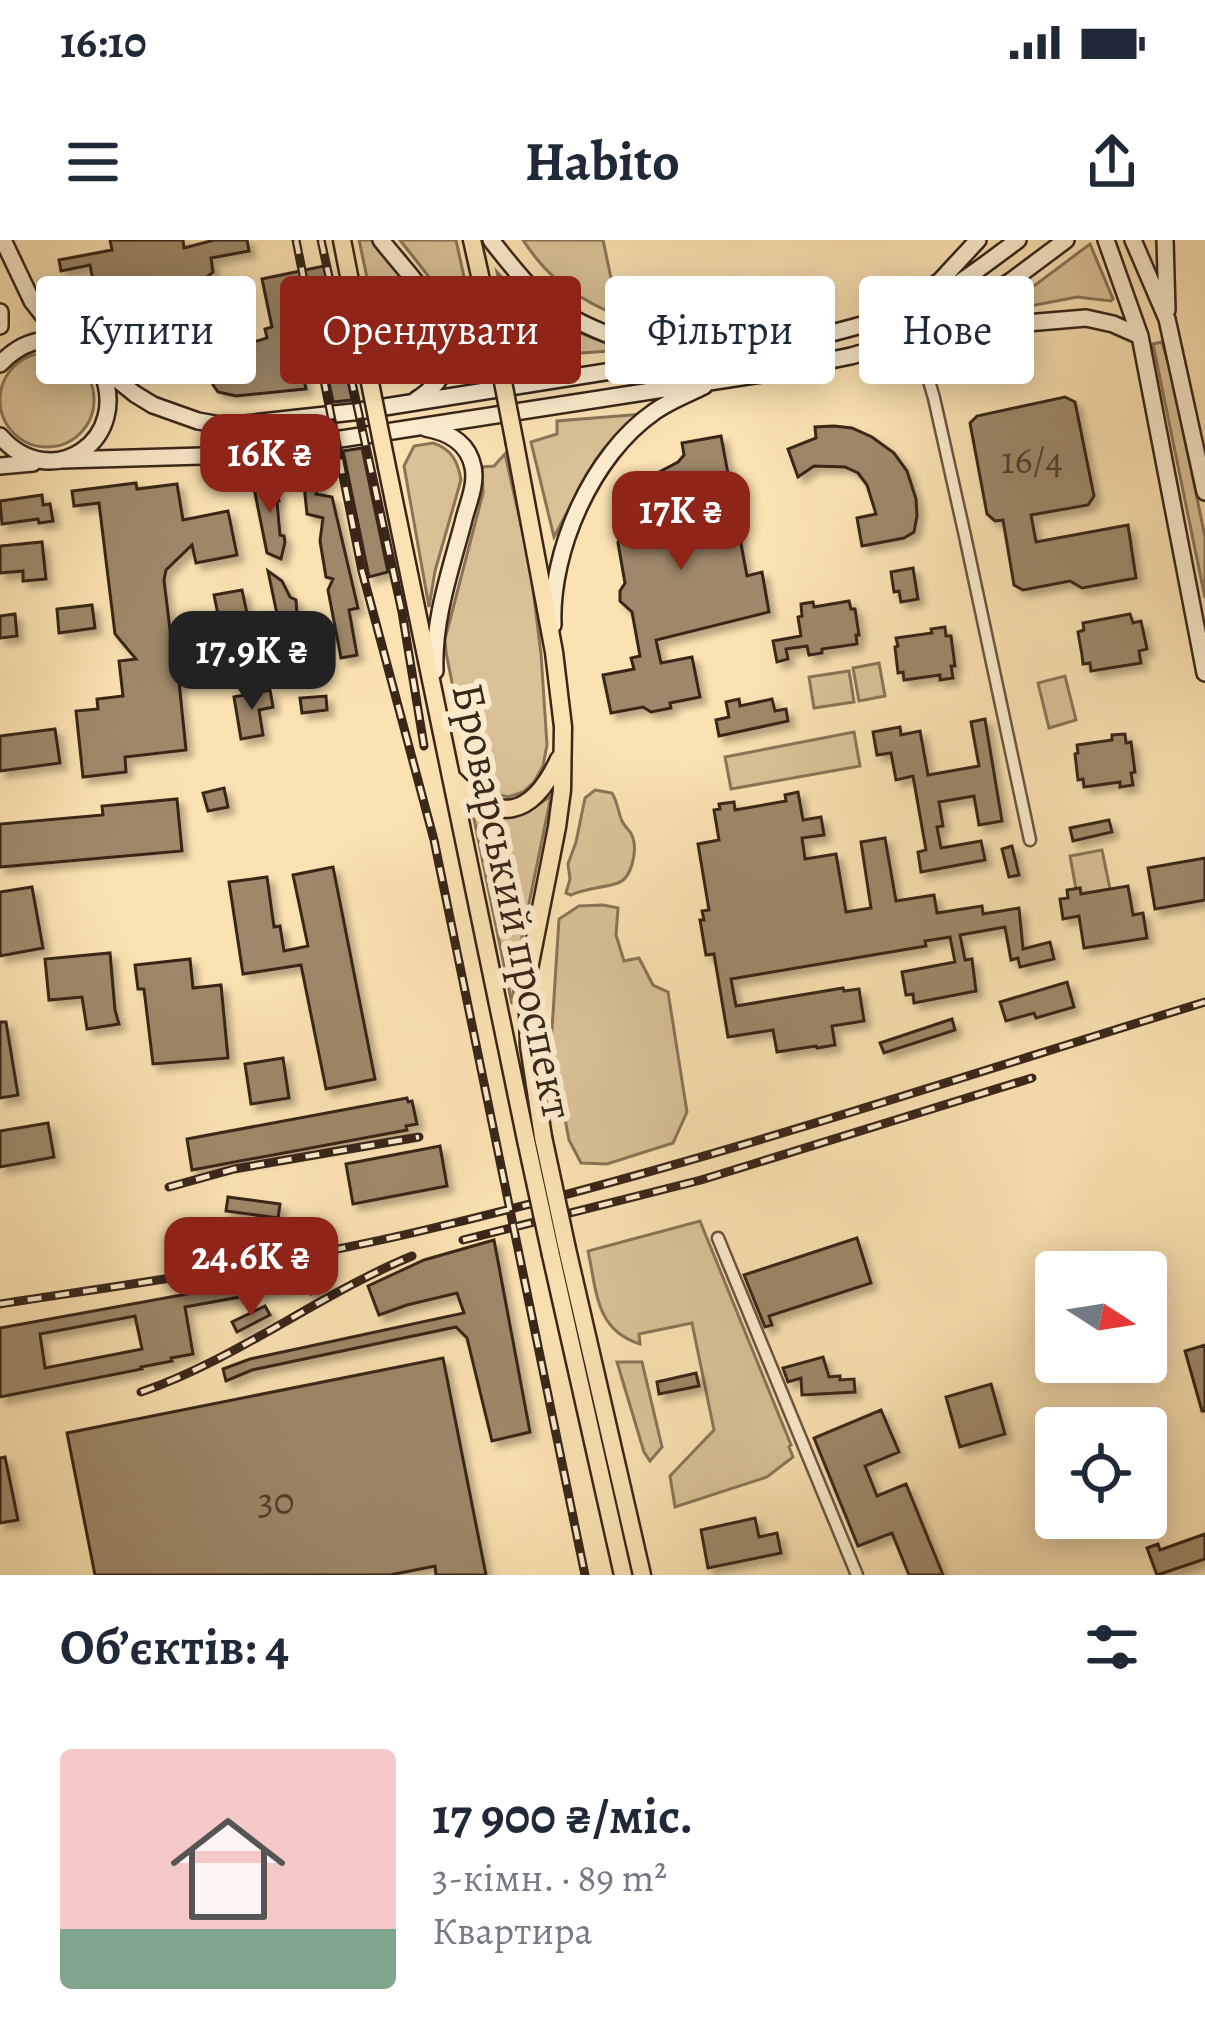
<!DOCTYPE html>
<html lang="uk">
<head>
<meta charset="utf-8">
<style>
  :root { --surface:#fff; --page:#f2f2f3; --text:#1f2937; --muted:#747a83; --line:#e0e1e3; --accent:#8f2418 }
  body { margin:0; font-family:Alegreya,serif; background:var(--page); color:var(--text); height:100vh; display:flex; flex-direction:column; font-size:45px; white-space:nowrap }
  * { box-sizing:border-box; margin:0 }
  p { font-size:39px; color:var(--muted) }
  .icon { flex:none; width:66px; height:66px; fill:none; stroke:currentColor; stroke-width:2; stroke-linecap:round; stroke-linejoin:round }
  .map { position:relative; height:1335px; overflow:hidden }
  .side { display:flex; flex-direction:column; background:var(--surface); flex:1 }
  .side>* { flex:none }
  .banner { position:absolute; left:36px; top:36px; width:1134px; height:108px; display:flex; gap:24px }
  .needle { width:78px; rotate:102deg }
  .controls { position:absolute; left:1035px; top:1011px; display:grid; gap:24px }
  .controls a { display:grid; place-items:center; width:132px; height:132px; border-radius:12px; background:var(--surface); box-shadow:0 6px 30px #0003; font-size:60px }
  .price { position:absolute; translate:-50% -102px; padding:0 27px; border-radius:24px; background:var(--accent); color:#fff; font-size:39px; line-height:78px; filter:drop-shadow(0 3px 6px #0008) }
  .price::after { content:''; position:absolute; left:50%; top:72px; width:36px; height:27px; margin-left:-18px; background:inherit; clip-path:polygon(0 0,100% 0,50% 100%) }
  .price.current { background:#222; color:#fff }
  ul { padding:0; list-style:none }
  li { display:flex; align-items:center; gap:36px; height:300px; padding:0 60px }
  li+li { border-top:3px solid var(--line) }
  li span { display:grid; place-items:center; flex:none; width:336px; height:240px; border-radius:12px; color:#555 }
  li>.icon { margin-inline-start:auto }
  span .icon { width:144px; height:144px; fill:#fffc; stroke-width:1 }
  li b { font-size:51px }
  h2 { display:flex; justify-content:space-between; align-items:center; height:144px; padding:0 60px; font-size:51px }
  .tag { padding:0 42px; border-radius:12px; background:var(--surface); box-shadow:0 6px 30px #0003; font-size:42px; line-height:108px }
  .tag.current { background:var(--accent); color:#fff }
  .status { display:flex; justify-content:space-between; align-items:center; height:84px; padding:0 60px; background:var(--surface); direction:ltr }
  .status svg { height:33px; fill:currentColor }
  header { display:flex; justify-content:space-between; align-items:center; height:156px; padding:0 60px; background:var(--surface); font-size:54px; font-weight:700 }
  .map>svg:first-child { display:block }
</style>
</head>
<body>
<div class="status"><b>16:10</b><svg viewBox="0 0 49 12"><path d="M0 12V9h3v3zM5 12V6h3v6zM10 12V3h3v9zM15 12V0h3v12zM26 1h20v11H26zM47 4h2v5h-2z"/></svg></div>
<header><svg class="icon" aria-label="menu" viewBox="0 0 24 24"><path d="M4 6h16M4 12h16M4 18h16"/></svg>Habito<svg class="icon" aria-label="share" viewBox="0 0 24 24"><path d="M12 15V3M7 8l5-5 5 5M5 13v7h14v-7"/></svg></header>
<div class="map">
<svg width="1205" height="1335" viewBox="0 0 1205 1335">
  <defs>
    <filter id="shadow"><feDropShadow dx="6" dy="6" stdDeviation="3" flood-color="#0004"/></filter>
  </defs>
  <rect width="100%" height="100%" fill="#fbe2b2"/>
  <filter id="stains"><feTurbulence type="fractalNoise" baseFrequency=".00167" numOctaves="4"/><feColorMatrix values="0 0 0 0 .2 0 0 0 0 .09 0 0 0 0 .02 0 0 0 .5 -.17"/></filter>
  <radialGradient id="worn" r=".72"><stop offset=".6" stop-color="#630" stop-opacity="0"/><stop offset="1" stop-color="#630" stop-opacity=".3"/></radialGradient>
  <path fill="#dac298" stroke="#8a7458" stroke-width="3" d="M359,0H371C388,25 477,115 421,136C407,141 396,135 386,126Z
    M400,0H456L482,120L477,124L457,127C464,71 432,42 400,0Z
    M523,0H603L614,52L605,70C569,53 545,34 523,0Z
    M1090,4L1113,59L1111,61L1077,57L999,72Z
    M497,32L512,48L518,62L533,64L575,91L623,110L527,117L513,108Z
    M1162,102L1171,132L1205,297V358L1153,104Z
    M0 160a47 47 0 1 1 94 0a47 47 0 1 1-94 0Z
    M643,174L585,238L554,297L531,202L557,194V181Z
    M433,203C452,209 458,222 461,240L435,331L429,367L404,226L414,206Z
    M505,214L530,325L541,414L547,505L543,526L534,542L523,552L508,557L496,554L474,537L466,514L446,412L445,399L483,253L482,227L494,226Z
    M879,423L885,456L859,461L853,428Z
    M849,431L854,462L814,468L809,437Z
    M1065,436L1076,480L1049,488L1038,443Z
    M854,492L860,526L731,549L725,517Z
    M595,550L612,553C618,563 618,572 622,581C627,591 630,588 633,598C637,611 632,638 618,643C603,648 587,648 571,655L566,653L570,639L568,624L576,602L585,558Z
    M551,556L517,722L512,764L472,569C507,584 521,577 551,556Z
    M1102,610L1110,649L1081,654L1080,648L1076,649L1070,616Z
    M603,665L618,668L616,695L624,721L639,718L653,745L668,752L687,872L673,903L607,924L581,923L569,900L551,805L559,679L579,666Z
    M700,981L791,1205L789,1207L793,1217L767,1237L675,1267L670,1236L714,1190L692,1083L639,1094L640,1104C595,1090 597,1051 588,1011Z
    M617,1122H642L662,1207L650,1221L644,1212Z"/>
  <path fill="#9e8869" stroke="#392619" stroke-width="3" fill-rule="evenodd" filter="url(#shadow)" d="M110,0H183L184,8L214,0H247L249,11L211,18L213,32L208,36L212,40L153,64L155,71L225,57L234,108L267,98L265,89L272,87L262,39L324,26L352,160L333,162L314,71L287,79L291,95L295,96L306,149L236,156L218,152L213,145L210,128L221,104L145,118L144,115L136,117L134,111H126L125,107H121L120,101H115L111,80L128,76L119,40L94,46L90,25L61,31L59,20L112,10Z
    M1065,157L1075,162L1094,256L1088,265L1031,275L1036,302L1128,285L1136,338L1082,348L1070,341L1023,350L1014,345L1003,280L995,281L987,274L970,183L977,176Z
    M834,186L852,188L872,197L894,213L907,231L916,259L917,276L914,292L904,298L862,306L857,278L876,274L867,245L858,233L845,227L814,226L798,237L788,209L816,198L815,187Z
    M721,196L747,336L762,332L769,372L656,400L661,423L692,417L700,457L670,463L671,468L651,472L643,467L611,473L603,435L634,429L631,418L640,416L632,372L620,361V351L625,343L618,303L625,275L635,253L648,238L678,222L684,215L682,203Z
    M362,208L388,332L369,337L343,211Z
    M302,225L321,231L316,254L332,257L358,368L349,370L357,415L341,418L328,350L333,339L326,337L320,301L323,278L307,274Z
    M265,237L273,238L279,261L277,262L280,295L284,296L285,302L281,319L267,313L254,248Z
    M136,243L137,249L177,244L183,280L228,271L237,315L196,323L192,305L166,330L164,340L173,415L193,413L190,393L221,389L214,355L242,350L254,406L212,414L214,430L183,434L184,441L179,442L186,510L125,517L126,532L83,537L76,471L98,469L97,459L123,456L119,421L136,419L115,394L99,263L74,266L72,251Z
    M42,255L43,265L50,264L53,281L39,283L38,279L2,284L0,261Z
    M42,302L46,339L23,341V331L0,333V306Z
    M913,328L918,359L901,362L899,351L894,352L891,332Z
    M268,331L282,341L290,357L296,360L297,375L277,374Z
    M849,361L851,369H855L859,395H856L857,404L822,409V413L809,415L807,406L786,409L788,419L777,422L773,401L801,396L798,377L802,376L801,364L813,362L814,367Z
    M92,365L95,388L59,393L57,369Z
    M15,374L17,396L0,398V376Z
    M1130,374L1133,383L1141,381L1147,409L1139,411L1141,423L1091,431L1090,423L1083,424L1082,415L1078,392L1084,390L1083,383Z
    M945,387L946,396H951L955,426H951L953,438L940,440V435L904,440L903,432L898,433L895,407L898,406L896,398L932,393L931,389Z
    M270,450L273,467L259,470L263,495L241,499L234,457Z
    M326,456L327,470L302,473L300,458Z
    M739,459L740,466L772,459L775,471L786,469L788,481L719,496L716,480L729,477L726,462Z
    M985,479L1002,581L979,585L974,556L939,562L943,586L937,587L941,608L981,601L985,620L921,632L918,612L926,610L913,536L896,540L891,513L877,515L873,492L900,487L901,495L920,491L928,535L979,526L971,482Z
    M55,489L60,523L0,531V496Z
    M1125,494L1126,503L1131,502L1135,532L1131,533L1133,545L1120,547V542L1084,547L1083,539L1078,540L1075,514L1078,513L1077,505L1112,500V495Z
    M224,548L228,567L208,571L203,553Z
    M798,552L803,580L821,577L824,595L802,598L805,619L836,614L846,672L871,668L861,602L885,598L896,661L934,655L937,673L982,666L983,674L1019,668L1023,709L1050,702L1054,719L1020,727L1018,718L1011,720L1005,687L960,695L965,720L972,719L976,751L914,763L913,754L906,755L902,732L955,722L950,697L925,701L926,706L731,739L736,766L843,748L844,751L859,749L864,781L832,786L835,805L817,808L816,806L777,812L773,790L728,797L714,714L706,715L700,680H704L702,671L709,670L698,604L719,600L714,570L720,569L719,564L734,562L735,570L786,561L785,555Z
    M177,559L182,611L0,627V584L103,575L102,566Z
    M1109,580L1112,592L1073,601L1070,588Z
    M1012,606L1019,635L1009,637L1002,609Z
    M1205,618V660L1155,669L1148,628Z
    M333,627L375,839L326,849L301,725L243,734L229,642L267,637L274,687L280,686L284,711L308,706L293,635Z
    M1128,646L1133,675L1143,673L1147,698L1084,708L1079,676L1063,679L1060,659L1068,658L1067,650L1080,648L1081,654Z
    M32,647L43,708L0,716V652Z
    M110,713L115,770L119,784L87,789L82,757L49,760L45,719Z
    M190,719L193,748L221,745L228,818L153,824L144,749H138L135,725Z
    M1067,742L1074,767L1036,778L1034,773L1006,781L1000,762Z
    M952,779L955,790L884,813L880,803Z
    M0,782H6L18,855L0,858Z
    M283,818L289,858L251,864L245,824Z
    M407,858L408,862L412,861L417,884L406,886L407,890L192,930L187,899Z
    M48,883L54,917L0,927V891Z
    M440,906L447,946L353,964L346,924Z
    M228,957L280,964L278,978L226,971Z
    M857,998L871,1043L769,1076L772,1085L765,1087L744,1035Z
    M494,1000L530,1192L492,1201L467,1098L456,1087L252,1130L226,1141L223,1129L250,1119L464,1073L457,1053L407,1065L379,1075L368,1046L424,1020Z
    M319,1030L327,1044L311,1054L306,1045L185,1067L193,1114L171,1118L172,1121L141,1127L142,1129L0,1157V1088ZM135,1076L142,1109L45,1128L40,1094Z
    M265,1066L270,1075L237,1092L232,1082Z
    M1205,1105V1171H1202L1185,1111Z
    M823,1117L829,1137L840,1136V1140L854,1139L855,1152L802,1155L801,1138L788,1142L783,1128Z
    M443,1118L486,1335H436L435,1326L390,1335H95L67,1193Z
    M696,1133L699,1146L659,1154L657,1142Z
    M991,1144L1005,1194L960,1207L946,1157Z
    M881,1170L899,1212L865,1226L877,1256L906,1244L943,1335H909L892,1293L858,1306L814,1198Z
    M5,1217L18,1280L0,1283V1218Z
    M755,1278L759,1297L777,1293L781,1313L708,1328L701,1290Z
    M1205,1294V1319L1157,1335L1147,1308L1158,1304L1160,1310Z"/>
  <g fill="none" stroke-linecap="round" stroke-linejoin="round">
    <defs>
      <path id="street" d="M916,97L934,158L965,296L1030,600
        M718,998L857,1335"/>
      <path id="secondary" d="M3,0L32,61L54,89L135,154L153,165L198,181L226,186L353,172L794,102C846,90 901,77 948,50C972,35 995,17 1018,0
        M381,0C417,46 491,112 416,160
        M491,0C505,18 519,36 535,52C574,87 633,106 685,115
        M1106,0L1140,96L1205,433
        M1133,0L1167,79L1205,252
        M1165,0L1167,70
        M920,55L940,41L978,0
        M0,72V86
        M931,95L979,87L1086,78L1113,84L1140,96
        M0,124C20,103 42,95 70,103
        M425,188C448,192 468,202 473,227C477,245 467,265 463,283C450,332 433,380 435,431
        M0,196C52,256 134,198 100,128
        M62,220L237,215L761,134L851,116L916,97L957,76L1011,41L1066,0
        M0,226L33,223
        M553,385C550,311 592,215 654,172C669,161 688,154 704,146"/>
      <path id="primary" d="M342,0L368,133
        M472,0L497,111
        M515,204L554,412L563,487L562,550L557,587L527,739L529,806L543,897
        M387,227L526,900
        M452,538C497,585 532,578 559,519
        M567,1009L642,1335
        M551,1015L623,1335"/>
    </defs>
    <use href="#street" stroke="#6a553f" stroke-width="15"/>
    <use href="#secondary" stroke="#392619" stroke-width="20"/>
    <use href="#primary" stroke="#392619" stroke-width="21"/>
    <use href="#street" stroke="#fceccd" stroke-width="10"/>
    <use href="#secondary" stroke="#fceccd" stroke-width="15"/>
    <use href="#primary" stroke="#fbe2b2" stroke-width="16"/>
    <defs>
      <path id="rail" d="M296,0L362,331L434,600L585,1335
        M321,0L402,372L424,506
        M169,947L234,929L419,897
        M463,1000L701,940L1032,838
        M0,1064C143,1042 288,1023 429,989C692,927 948,841 1205,762
        M141,1152C237,1119 318,1055 412,1016"/>
    </defs>
    <use href="#rail" stroke="#392619" stroke-width="9"/>
    <use href="#rail" stroke="#fceccd" stroke-width="4.5" stroke-dasharray="14" stroke-linecap="butt"/>
    <defs>
      <path id="primary-bridge" d="M497,111L515,204
        M368,133L387,227
        M543,897L567,1009
        M526,900L551,1015"/>
    </defs>
    <use href="#primary-bridge" stroke="#392619" stroke-width="21" stroke-linecap="butt"/>
    <use href="#primary-bridge" stroke="#fbe2b2" stroke-width="16"/>
  </g>
  <g text-anchor="middle" dominant-baseline="central" stroke-width="12" stroke-linejoin="round" paint-order="stroke">
    <g font-size="39" fill="#523e2d">
      <text x="1032" y="219">16/4</text>
      <text x="276" y="1260">30</text>
    </g>
    <g font-size="45" fill="#392619" stroke="#fceccd">
      <text transform="translate(513 661) rotate(78)">Броварський проспект</text>
    </g>
  </g>
  <rect width="100%" height="100%" filter="url(#stains)"/>
  <rect width="100%" height="100%" fill="url(#worn)"/>
</svg>
<div class="controls">
<a><svg class="needle" viewBox="-14 -14 28 28"><path d="M0-13l5 13h-10z" fill="#e53935"/><path d="M0 13l5-13h-10z" fill="#747a83"/></svg></a>
<a><svg class="icon" aria-label="locate" viewBox="0 0 24 24"><circle cx="12" cy="12" r="6"/><path d="M12 2v4M12 18v4M2 12h4M18 12h4"/></svg></a>
</div>
<b class="price" style="left:270px;top:276px">16K ₴</b>
<b class="price" style="left:681px;top:333px">17K ₴</b>
<b class="price current" style="left:252px;top:473px">17.9K ₴</b>
<b class="price" style="left:251px;top:1079px">24.6K ₴</b>
<div class="banner">
<a class="tag">Купити</a>
<a class="tag current">Орендувати</a>
<a class="tag">Фільтри</a>
<a class="tag">Нове</a>
</div>
</div>
<section class="side">
<h2>Об’єктів: 4<svg class="icon" aria-label="filters" viewBox="0 0 24 24"><path d="M4 7h16M4 17h16"/><circle cx="9" cy="7" r="2"/><circle cx="15" cy="17" r="2"/></svg></h2>
<ul>
<li><span style="background:linear-gradient(#f6c9c9 75%,#7fa58c 0)"><svg class="icon" aria-label="home" viewBox="0 0 24 24"><path d="M3 11l9-7 9 7M6 9v11h12V9"/></svg></span><div><b>17 900 ₴/міс.</b><p>3-кімн. · 89 m²</p><p>Квартира</p></div></li>
</ul>
</section>
</body>
</html>
